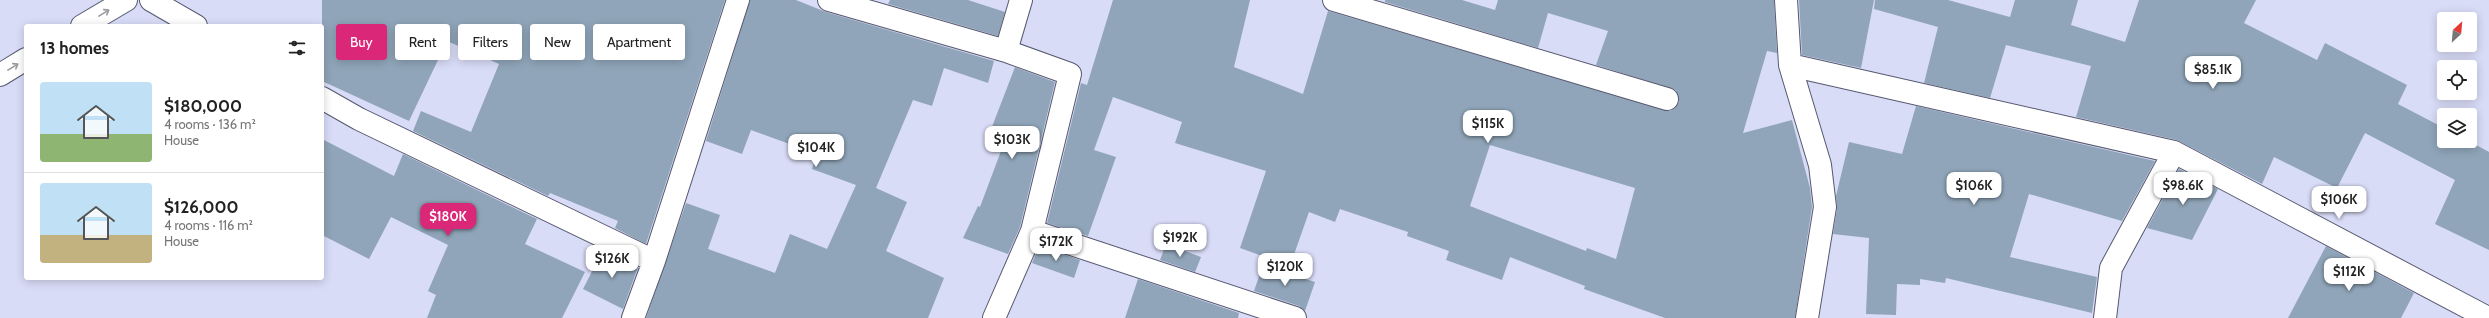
<!DOCTYPE html>
<html lang="en">
<head>
<meta charset="utf-8">
<style>
  :root { --surface:#fff; --page:#f6f6f6; --text:#222; --muted:#767676; --line:#e0e0e0; --accent:#db2777 }
  body { margin:0; font-family:Cabin,sans-serif; background:var(--page); color:var(--text); height:100vh; display:flex; flex-direction:column; font-size:15px; white-space:nowrap }
  * { box-sizing:border-box; margin:0 }
  p { font-size:13px; color:var(--muted) }
  .icon { flex:none; width:22px; height:22px; fill:none; stroke:currentColor; stroke-width:2; stroke-linecap:round; stroke-linejoin:round }
  .map { position:relative; flex:1; overflow:hidden }
  .drawer { position:absolute; left:24px; top:24px; width:300px; height:256px; display:flex; flex-direction:column; background:var(--surface); border-radius:4px; box-shadow:0 2px 10px #0003 }
  .drawer>* { flex:none }
  .banner { position:absolute; left:336px; top:24px; width:380px; height:36px; display:flex; gap:8px }
  .needle { width:26px; rotate:26deg }
  .tools { position:absolute; left:2437px; top:12px; display:grid; gap:8px }
  .tools a { display:grid; place-items:center; width:40px; height:40px; border-radius:4px; background:var(--surface); box-shadow:0 2px 10px #0003; font-size:20px }
  .price { position:absolute; translate:-50% -34px; padding:0 9px; border-radius:8px; background:#fff; color:#222; font-size:13px; line-height:26px; filter:drop-shadow(0 1px 2px #0008) }
  .price::after { content:''; position:absolute; left:50%; top:24px; width:12px; height:9px; margin-left:-6px; background:inherit; clip-path:polygon(0 0,100% 0,50% 100%) }
  .price.current { background:var(--accent); color:#fff }
  ul { padding:0; list-style:none }
  li { display:flex; align-items:center; gap:12px; height:100px; padding:0 16px }
  li+li { border-top:1px solid var(--line) }
  li span { display:grid; place-items:center; flex:none; width:112px; height:80px; border-radius:4px; color:#555 }
  li>.icon { margin-inline-start:auto }
  span .icon { width:48px; height:48px; fill:#fffc; stroke-width:1 }
  li b { font-size:17px }
  h2 { display:flex; justify-content:space-between; align-items:center; height:48px; padding:0 16px; font-size:17px }
  .pill { padding:0 14px; border-radius:4px; background:var(--surface); box-shadow:0 2px 10px #0003; font-size:14px; line-height:36px }
  .pill.current { background:var(--accent); color:#fff }
  .map>svg:first-child { display:block }
</style>
</head>
<body>
<div class="map">
<svg width="2489" height="318" viewBox="0 0 2489 318">
  <rect width="100%" height="100%" fill="#d9dcf7"/>
  <path fill="#90a5b9" fill-rule="evenodd" d="M322,0H725L646,244L615,228L618,221L550,193L548,196L413,131L421,111L471,132L499,64L447,41L409,121L322,81Z
    M750,0H796L826,12L994,61L988,83L944,68L932,106L913,100L876,188L907,202L886,251L944,278L928,318H646L686,203L720,215L708,249L775,273L790,234L827,249L856,185L812,169L817,154L751,130L742,154L706,141Z
    M890,0H968L1005,12L998,36L888,4Z
    M1113,0H1250L1234,67L1303,94L1328,11L1670,111L1675,108L1679,102L1676,90L1596,65L1608,31L1548,13L1538,48L1385,2V0H1462L1495,10L1498,0H1774L1777,53L1767,51L1743,133L1792,120L1810,188L1812,207L1795,318H1665L1584,289L1585,286L1510,257L1502,280L1446,260L1449,251L1407,236L1408,232L1340,209L1335,222L1309,212L1290,266L1240,248L1266,171L1175,143L1182,122L1113,97L1094,150L1116,157L1088,236L1047,223L1081,83L1087,85ZM1490,145L1635,188L1616,259L1587,248L1586,251L1470,206Z
    M1799,0H1874L1861,68L1802,55Z
    M1875,0H1948L2010,17L2015,0H2078L2071,25L2125,42L2139,0H2256L2244,23L2317,60L2325,43L2407,85L2398,104L2444,128V141H2469L2489,152V250L2435,224L2455,180L2365,133L2337,188L2274,157L2262,184L2177,140L2076,117L2091,66L2006,45L1990,98L1924,83L1938,27L1874,9Z
    M1015,67L1055,82L1020,227L1008,254L963,238L978,206L980,207L1001,151L985,145Z
    M1916,106L2155,161L2122,221L2029,194L2010,257L2097,277L2092,313L1946,278L1945,283L1920,279V285L1897,284L1896,315L1866,314L1869,238L1833,234L1837,209L1836,196L1849,142L1902,154Z
    M322,139L394,176L403,154L537,219L525,244L585,272L562,318H427L436,295L428,291L448,245L391,217L369,259L322,235Z
    M2179,169L2218,189L2192,240L2147,228Z
    M1166,244L1201,257L1195,272L1160,260Z
    M1039,246L1080,260L1074,278L1032,263Z
    M2326,246L2414,293L2401,318H2288Z
    M603,250L638,267L623,309L583,289Z
    M1263,265L1315,282L1305,311L1299,306L1254,291Z
    M1138,279L1239,313L1238,318H1125Z"/>
  <g fill="none" stroke-linecap="round" stroke-linejoin="round">
    <defs>
      <path id="minor" d="M151,0L196,26
        M829,0L1006,51L1070,74L1032,231L994,318
        M1334,0L1667,99
        M1786,0L1790,65L1820,165L1825,207L1807,318
        M1006,51L1021,0
        M1790,65L2174,152L2488,318
        M322,98L359,119L654,261
        M1032,231L1295,318
        M633,318L654,261L738,0
        M2105,318L2111,268L2174,152"/>
      <path id="secondary" d="M82,26L126,0
        M0,75L26,59"/>
    </defs>
    <use href="#minor" stroke="#56596f" stroke-width="24"/>
    <use href="#secondary" stroke="#56596f" stroke-width="24"/>
    <use href="#minor" stroke="#fff" stroke-width="22"/>
    <use href="#secondary" stroke="#fff" stroke-width="22"/>
  </g>
  <defs><path id="oneway-shaft" d="M-6 0H5M1.5-3L5.5 0L1.5 3" fill="none" stroke-width="1.6" stroke-linecap="round" stroke-linejoin="round"/></defs>
  <g stroke="#98989e">
    <use href="#oneway-shaft" transform="translate(104 13) rotate(-31)"/>
    <use href="#oneway-shaft" transform="translate(13 67) rotate(-31)"/>
  </g>
</svg>
<div class="tools">
<a><svg class="needle" viewBox="-14 -14 28 28"><path d="M0-13l5 13h-10z" fill="#e53935"/><path d="M0 13l5-13h-10z" fill="#767676"/></svg></a>
<a><svg class="icon" aria-label="locate" viewBox="0 0 24 24"><circle cx="12" cy="12" r="6"/><path d="M12 2v4M12 18v4M2 12h4M18 12h4"/></svg></a>
<a><svg class="icon" aria-label="layers" viewBox="0 0 24 24"><path d="M12 4l9 5-9 5-9-5zM3 14l9 5 9-5"/></svg></a>
</div>
<b class="price" style="left:2213px;top:90px">$85.1K</b>
<b class="price" style="left:1488px;top:144px">$115K</b>
<b class="price" style="left:1012px;top:160px">$103K</b>
<b class="price" style="left:816px;top:168px">$104K</b>
<b class="price" style="left:1974px;top:206px">$106K</b>
<b class="price" style="left:2183px;top:206px">$98.6K</b>
<b class="price" style="left:2339px;top:220px">$106K</b>
<b class="price current" style="left:448px;top:237px">$180K</b>
<b class="price" style="left:1180px;top:258px">$192K</b>
<b class="price" style="left:1056px;top:262px">$172K</b>
<b class="price" style="left:612px;top:279px">$126K</b>
<b class="price" style="left:1285px;top:287px">$120K</b>
<b class="price" style="left:2349px;top:292px">$112K</b>
<div class="banner">
<a class="pill current">Buy</a>
<a class="pill">Rent</a>
<a class="pill">Filters</a>
<a class="pill">New</a>
<a class="pill">Apartment</a>
</div>
<section class="drawer">
<h2>13 homes<svg class="icon" aria-label="filters" viewBox="0 0 24 24"><path d="M4 7h16M4 17h16"/><circle cx="9" cy="7" r="2"/><circle cx="15" cy="17" r="2"/></svg></h2>
<ul>
<li><span style="background:linear-gradient(#bfe0f5 65%,#8fb573 0)"><svg class="icon" aria-label="home" viewBox="0 0 24 24"><path d="M3 11l9-7 9 7M6 9v11h12V9"/></svg></span><div><b>$180,000</b><p>4 rooms · 136 m²</p><p>House</p></div></li>
<li><span style="background:linear-gradient(#bfe0f5 65%,#c2b280 0)"><svg class="icon" aria-label="home" viewBox="0 0 24 24"><path d="M3 11l9-7 9 7M6 9v11h12V9"/></svg></span><div><b>$126,000</b><p>4 rooms · 116 m²</p><p>House</p></div></li>
</ul>
</section>
</div>
</body>
</html>
